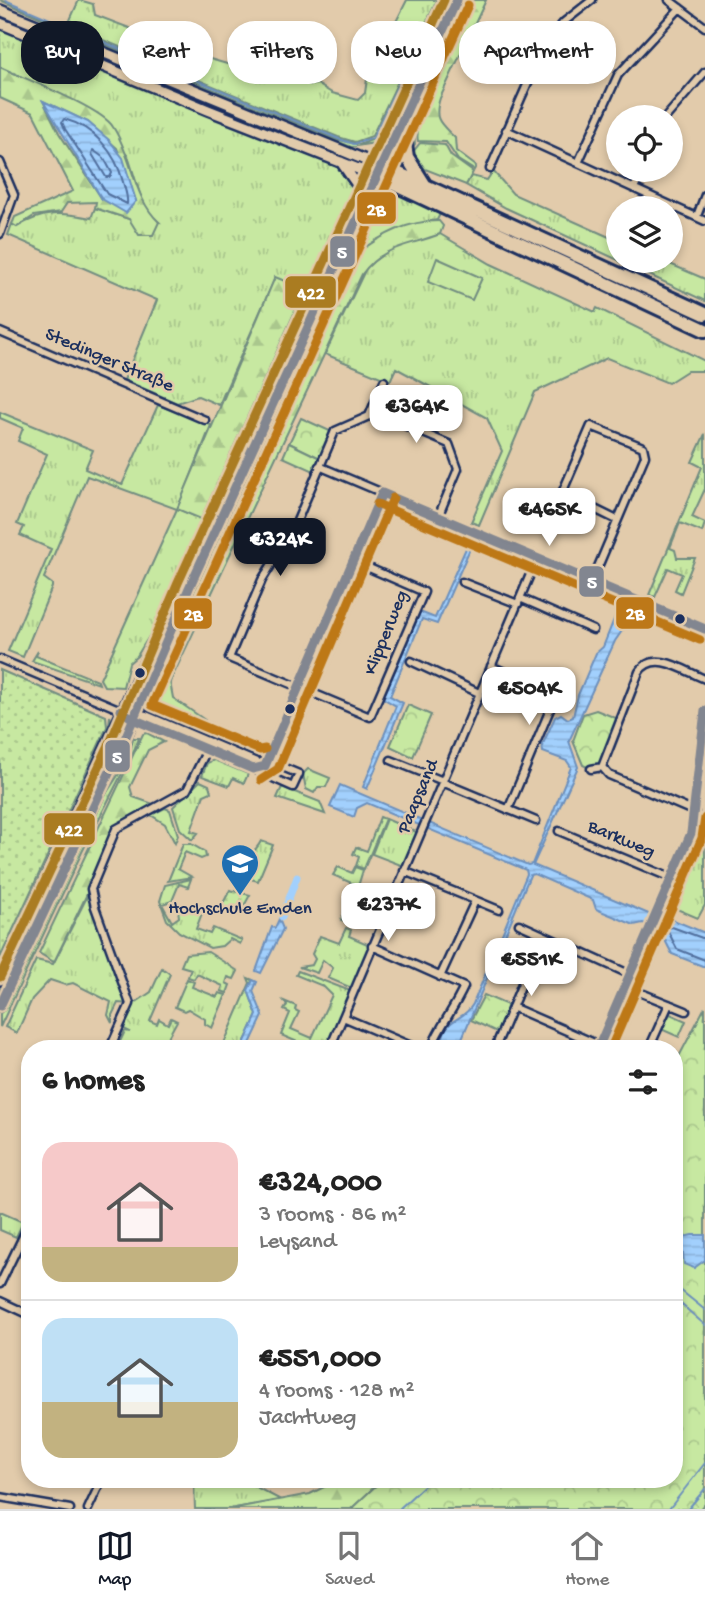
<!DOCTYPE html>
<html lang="en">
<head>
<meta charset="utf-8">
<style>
  :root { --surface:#fff; --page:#f6f6f6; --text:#222; --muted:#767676; --line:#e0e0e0; --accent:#111827 }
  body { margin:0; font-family:"Gochi Hand",sans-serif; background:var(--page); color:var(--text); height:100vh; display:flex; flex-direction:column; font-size:26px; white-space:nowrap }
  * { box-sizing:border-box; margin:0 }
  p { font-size:23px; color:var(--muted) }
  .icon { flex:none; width:38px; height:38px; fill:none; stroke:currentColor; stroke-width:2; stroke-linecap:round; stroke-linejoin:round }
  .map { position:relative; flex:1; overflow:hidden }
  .panel { position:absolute; left:21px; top:1040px; width:662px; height:448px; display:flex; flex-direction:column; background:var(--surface); border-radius:28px; box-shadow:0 4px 10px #0003 }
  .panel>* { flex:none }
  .banner { position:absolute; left:21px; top:21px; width:663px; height:63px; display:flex; gap:14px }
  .fabs { position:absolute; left:606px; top:105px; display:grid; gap:14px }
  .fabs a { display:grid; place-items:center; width:77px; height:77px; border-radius:50%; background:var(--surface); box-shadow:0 4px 10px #0003; font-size:35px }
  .price { position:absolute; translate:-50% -60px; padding:0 16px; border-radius:14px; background:#fff; color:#222; font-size:23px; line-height:46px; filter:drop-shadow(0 2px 4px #0008) }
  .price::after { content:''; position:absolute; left:50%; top:42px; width:21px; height:16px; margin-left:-10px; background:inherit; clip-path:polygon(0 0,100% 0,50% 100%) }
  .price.selected { background:var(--accent); color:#fff }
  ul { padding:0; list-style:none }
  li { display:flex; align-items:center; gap:21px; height:175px; padding:0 21px }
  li+li { border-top:2px solid var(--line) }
  li span { display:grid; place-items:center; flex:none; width:196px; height:140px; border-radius:21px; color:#555 }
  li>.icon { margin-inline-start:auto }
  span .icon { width:84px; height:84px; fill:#fffc; stroke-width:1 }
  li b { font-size:30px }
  h2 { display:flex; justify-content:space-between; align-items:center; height:84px; padding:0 21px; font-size:30px }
  .chip { padding:0 24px; border-radius:28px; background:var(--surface); box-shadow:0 4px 10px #0003; font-size:24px; line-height:63px }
  .chip.selected { background:var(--accent); color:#fff }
  .tab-bar { display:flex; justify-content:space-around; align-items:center; height:98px; border-top:2px solid var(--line); background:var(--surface); font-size:19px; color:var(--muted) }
  .tab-bar a { display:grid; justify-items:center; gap:4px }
  .tab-bar .selected { color:var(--accent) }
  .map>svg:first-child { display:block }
</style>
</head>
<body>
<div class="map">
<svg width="705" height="1509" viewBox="0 0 705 1509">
  <defs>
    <pattern id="grass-tufts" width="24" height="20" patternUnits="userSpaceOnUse" patternTransform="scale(1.75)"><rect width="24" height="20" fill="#c7e8a1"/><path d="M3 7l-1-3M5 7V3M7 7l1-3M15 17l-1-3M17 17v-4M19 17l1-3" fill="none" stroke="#aac78d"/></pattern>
    <pattern id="forest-firs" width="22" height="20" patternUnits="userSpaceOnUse" patternTransform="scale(1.75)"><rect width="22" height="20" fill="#c7e8a1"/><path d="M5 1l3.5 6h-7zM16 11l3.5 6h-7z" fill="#aac78d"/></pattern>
    <pattern id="park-crowns" width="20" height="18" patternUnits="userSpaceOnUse" patternTransform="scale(1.75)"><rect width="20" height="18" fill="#c7e8a1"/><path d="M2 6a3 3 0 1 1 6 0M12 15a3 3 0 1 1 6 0" fill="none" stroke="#aac78d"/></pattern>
    <pattern id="garden-dots" width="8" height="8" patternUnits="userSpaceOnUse" patternTransform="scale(1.75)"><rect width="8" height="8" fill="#c7e8a1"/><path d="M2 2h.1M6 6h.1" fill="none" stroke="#aac78d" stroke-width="1.8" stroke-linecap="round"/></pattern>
    <pattern id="water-rules" width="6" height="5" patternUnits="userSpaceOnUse" patternTransform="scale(1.75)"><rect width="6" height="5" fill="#a2d0fd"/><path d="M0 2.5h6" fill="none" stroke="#8bb3db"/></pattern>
  </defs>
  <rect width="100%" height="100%" fill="#e2cbab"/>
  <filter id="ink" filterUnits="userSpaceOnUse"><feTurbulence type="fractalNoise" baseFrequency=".0143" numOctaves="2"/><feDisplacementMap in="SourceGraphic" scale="14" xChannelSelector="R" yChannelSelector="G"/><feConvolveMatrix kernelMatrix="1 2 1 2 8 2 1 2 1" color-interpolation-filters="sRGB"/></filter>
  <g filter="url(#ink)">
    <path fill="url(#grass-tufts)" stroke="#718c80" stroke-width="2" d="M0,0L188,78L189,76L72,27L70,20L79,0L93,4L95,15L148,35L151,39L200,55L188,81Z
      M407,0H437L372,136L355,142L338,137L196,79L336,139L359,145L374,139L440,0H443L374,143L351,147L193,81L203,57L227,64L265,65L311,85L317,84L332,93L358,100L365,93L367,79Z
      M462,0H468L420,109L414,127L415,144L409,151V119Z
      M0,14L306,141L221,111L0,18Z
      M0,27L287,143L341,169L354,187V196L163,613L137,656L129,663L123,687L104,686L100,679L177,509L87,476L44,578L52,584V587L23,657L8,651L51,549L20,535L24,527L17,524L47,454L18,441L23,428L0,418V412L93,450L85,469L122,485L158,405L211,425L178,509L201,519L305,290L275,278L219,405L198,396L177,403L124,380L157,300L8,235L12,224L17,227C43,211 62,212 91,218L95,208L129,219L159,222L145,210L128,156L83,106L0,67Z
      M493,171L513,194L618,241V260L506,208L466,185L471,176L487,180Z
      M389,188L442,210L437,220C405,225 381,235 355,255Z
      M384,189L155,685L147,697L200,573L323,304Z
      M440,234L491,264L595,312L597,308L705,361V371H687L668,383L607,358L535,392L479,525L471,522L502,451L487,418L396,368L390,381L325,354L367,266L395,246Z
      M619,261H663L705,279V301Z
      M705,434V489L692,517L705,523L702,532L680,523L670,548L675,550L677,558H695L681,593L675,590L682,574L668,568L655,597L649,595L702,467L692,462Z
      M38,651L36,656L98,681L99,684L32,661Z
      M157,711L256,755L254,758L152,712Z
      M110,716L112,725L0,971V964L109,725Z
      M118,729L122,730L0,997V989Z
      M133,738H139L136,746L82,852L0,1027V1014L88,822L129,758Z
      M214,760L248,774L244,783L233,778L229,786L202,776L207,763Z
      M308,769L330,778L326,787H318L314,793L306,789L303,774Z
      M200,781L209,785L211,792L204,795L191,831L198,833L192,840L180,829L173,807Z
      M282,787L320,802L325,814L277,798Z
      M165,808L170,810L178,835L175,843L165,824L151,815Z
      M380,817L385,819L364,869L356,866L359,857L353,854L356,847L367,851Z
      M386,819L421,834L406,867L372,854Z
      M691,833L705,835V905L698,918L660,902Z
      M261,841L273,845L258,881L233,874C240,859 254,856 261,841Z
      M183,844H191L205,852L206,857L201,859L185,852L178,869L192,877L168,881Z
      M338,867L352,873L355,867L363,870L356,893L351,891L354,884L333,875Z
      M191,879L188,887L179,884L172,901L162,904L172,922L179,917L178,909L183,911L185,906L195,912L198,905L204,908L196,929L210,934L213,928L242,940L240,944L230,939L222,946L210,948L179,932L167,920L160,901L165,885Z
      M361,886L368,889L352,924L341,920L350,895L356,894Z
      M91,889L132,1005L151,992L162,968L170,974L150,1021L157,1024L159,1019L168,1024L171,1018L177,1021L167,1039L188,1048H117L125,1031L130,1032L120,1027L130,1004L118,1003L112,1015V1023L108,1015L111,1002L73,983L65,985L50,980L32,999L17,1033L5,1027L36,960L53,964Z
      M346,928L351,930L349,936L372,946L354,989L328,978L333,968L323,960L317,973L299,967L312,965L315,959L312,954L320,936L339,943Z
      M208,952L238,971L234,979L228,977L226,983L230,985L227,993L221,991L223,986L197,974L194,979L188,977L191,969L181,966L186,954Z
      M298,971L353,992L330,1048H298L300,1043L281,1035L290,1013L284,1010L287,1005L284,1001L296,1006L295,1010L299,1012L291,1029L312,1038L332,995L323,986L296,975Z
      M248,978L253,980L248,990L257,1015L242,1048H222L250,983Z
      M187,979L194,982L192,987L217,997L219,993L226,995L212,1028L205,1024V1019L188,1009L184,1011L175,1007Z
      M0,1212L23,1222L16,1237L0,1230Z
      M194,1479H247L255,1482L254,1486L281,1500L230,1509H195Z"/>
    <path fill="url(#forest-firs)" stroke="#718c80" stroke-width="2" fill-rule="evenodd" d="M471,0H486L440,98C433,120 440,123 455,138L456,151L476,166L474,170L458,160L446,142L418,141C412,117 459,27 471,0Z
      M0,67C23,78 102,108 113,127C133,157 133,198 159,222L153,235H139L129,219L95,208L96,202L67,203L61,212L34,216L17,227L12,224L15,217L73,191L33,113L0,98ZM43,101L88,122L117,148L136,201L102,199L59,133Z
      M420,143L445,145L451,156L473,172L466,185L425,169L413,152Z
      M439,221L443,226L440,234C410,246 383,245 362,274L170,682L173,698L205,720L201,729L169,715L154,704L153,697L355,255C379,236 408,220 439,221Z
      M275,277L305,289L201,519L177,509Z
      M147,733L164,742L148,750L130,787L133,797L156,805L120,826L54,962L39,953L143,734Z
      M340,1479H383L351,1509H230L310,1494Z"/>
    <path fill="url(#park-crowns)" stroke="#718c80" stroke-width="2" d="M301,418L332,432L320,458L289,443Z
      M408,705L431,715L413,757L390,746Z
      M596,710L621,720L602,767L591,769L583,765L573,741L583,714Z
      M484,995L512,1007L501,1034L471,1020Z
      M705,1007V1503L700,1509H351L383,1479H674V1066Z
      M668,1013L686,1021L679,1037L661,1029Z"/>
    <path fill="url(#garden-dots)" stroke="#718c80" stroke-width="2" d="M0,670L106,716L107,727L0,958Z
      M230,890L250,895L239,915L221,907Z"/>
    <path fill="#c7e8a1" stroke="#718c80" stroke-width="2" d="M437,258L482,278L472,300L428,282Z
      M289,443L320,458L314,471L283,457Z"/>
    <path fill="url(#water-rules)" stroke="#6c90bd" stroke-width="2" d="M43,101L88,122L109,140L123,158L136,201L126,213L102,199Z
      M470,539L705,637V643L649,622H637L624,628L615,641L569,741L578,767L533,865L658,918L666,917L705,933V967L672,954L664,938H659L613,1048H605L656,937L654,928L643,923L634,925L596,909L593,900L534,874L530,875L458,1048H442C442,1015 462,1024 473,1004L527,874L526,870L367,803L357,808L354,817L330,807L340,785L528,865L532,864L571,767L567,761L543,752L542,746L555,717L561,714L568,719L573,717L578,695L596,653L603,647L615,617L622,612L621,607L472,544L437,624L422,619L390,696L403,703L367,789L363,787L396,706L383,698L420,612L435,618Z
      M279,919L283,929L261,973L256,971L272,927L275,928Z
      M253,980L257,982L253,991L263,1016L248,1048H242L257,1015L248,990Z
      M692,1235H705V1260L694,1268L684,1264L683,1253L678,1247L683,1237Z"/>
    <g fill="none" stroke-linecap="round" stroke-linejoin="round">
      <path stroke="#516f9e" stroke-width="2" d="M64,119C94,127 116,153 123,182C125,190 128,196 127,204L107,194L65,129L62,122Z
        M93,150L104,158L112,173L110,177H106L92,154Z
        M705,939L672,927L667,929L677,949L705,960"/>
      <path stroke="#6c90bd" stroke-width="2" d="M5,0L59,23
        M63,25L189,78
        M196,80L339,139L354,144L373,138L438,0
        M674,1285L705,1310
        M674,1298L705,1325
        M399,1509L431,1479
        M669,1509L705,1463
        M688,1509L705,1489"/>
      <path stroke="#a2d0fd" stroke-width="7" d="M282,917L297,877"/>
      <defs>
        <path id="street" d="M669,0L705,27
          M666,117L705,72
          M506,130L705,221
          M0,162L14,195L0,234
          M578,163L618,75L680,8
          M490,169L545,44L564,22L592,0
          M634,188L643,170
          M697,216L705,195
          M0,332L205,420
          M369,416L384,381
          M319,466L705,629
          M353,561L424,592L370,717L229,658L262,580L294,528L335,431L376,413L449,444L458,469L438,517
          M592,581L645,456L643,447L591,426L562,493L617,520
          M462,582L518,604
          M520,598L593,630
          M0,659L121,710L133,719L253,769L262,768L268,761L382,493
          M411,661L479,693
          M491,666L556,695L508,810
          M121,710L146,715L259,763L268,761
          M391,760L443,781
          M602,767L609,775L695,812
          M591,769L602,767L639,672C654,649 685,671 705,679
          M255,770L293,787L299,774L268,761
          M442,782L536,821
          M559,831L671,878
          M404,871L499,910
          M519,924L629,974
          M372,946L464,987C454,1009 440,1026 431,1048
          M440,977L475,901
          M624,986L686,1011
          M512,1007L599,1045
          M343,1017L416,1048
          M652,1042L669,1004
          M110,1048L130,1004L95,907L91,889L116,829L187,790L211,742
          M330,1048L537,558
          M495,1048L542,936
          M598,1048L691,833L705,711
          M0,1284L30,1222
          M0,1301L30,1315
          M0,1497L70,1509
          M88,1509L102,1479"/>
        <path id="secondary" d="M0,10L375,164
          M0,23L208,110L371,174
          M341,162L360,189
          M0,980L446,0
          M0,1006L121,748L189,588L457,0"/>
        <path id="highway" d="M402,125L407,157L424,184
          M384,167L705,314
          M379,177L705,330"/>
      </defs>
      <use href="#street" stroke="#1b2f5e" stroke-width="11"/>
      <use href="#secondary" stroke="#1b2f5e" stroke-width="14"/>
      <use href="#highway" stroke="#1b2f5e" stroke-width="18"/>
      <use href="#street" stroke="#e2cbab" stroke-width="6"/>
      <use href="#secondary" stroke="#e2cbab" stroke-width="9"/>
      <use href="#highway" stroke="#e2cbab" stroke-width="12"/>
      <defs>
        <path id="bus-1" d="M382,493L705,629
          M121,710L133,719L253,769L265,766L382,493
          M0,1006L121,748L189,588L457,0
          M598,1048L691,833L705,711"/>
        <path id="bus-2" d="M377,504L700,640
          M265,749L260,750L152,705L468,5
          M261,780L278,769L393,498
          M611,1048L702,838L705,818"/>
        <path id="bus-3" d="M0,977L110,743L178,583L444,0"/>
      </defs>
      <use href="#bus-1" stroke="#e2cbab" stroke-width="14"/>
      <use href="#bus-2" stroke="#e2cbab" stroke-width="14"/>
      <use href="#bus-3" stroke="#e2cbab" stroke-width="14"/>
      <use href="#bus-1" stroke="#828690" stroke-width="9"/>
      <use href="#bus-2" stroke="#bd7818" stroke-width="9"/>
      <use href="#bus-3" stroke="#aa7c21" stroke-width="9"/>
    </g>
  </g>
  <defs>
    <symbol id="university-pin" viewBox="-11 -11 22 30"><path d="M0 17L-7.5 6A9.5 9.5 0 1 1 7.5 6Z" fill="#1f6fb2" stroke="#e2cbab"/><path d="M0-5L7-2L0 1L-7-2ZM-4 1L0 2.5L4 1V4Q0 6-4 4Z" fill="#fff"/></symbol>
  </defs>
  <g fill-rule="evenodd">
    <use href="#university-pin" x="218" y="841" width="44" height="60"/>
  </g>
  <g fill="#1b2f5e" stroke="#e2cbab" stroke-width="2.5">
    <circle cx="680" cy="619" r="6"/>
    <circle cx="140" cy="673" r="6"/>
    <circle cx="290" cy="709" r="6"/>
  </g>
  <g text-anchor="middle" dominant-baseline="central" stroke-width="5" stroke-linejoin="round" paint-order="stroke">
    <g font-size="19" fill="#1b2f5e" stroke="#e2cbab">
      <text transform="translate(109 361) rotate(23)">Stedinger Straße</text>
      <text transform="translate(387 633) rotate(-68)">Klipperweg</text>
      <text transform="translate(419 797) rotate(-67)">Paapsand</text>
      <text transform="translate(621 840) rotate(23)">Barkweg</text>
    </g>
    <g font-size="19" fill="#1b2f5e" stroke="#e2cbab">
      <text x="240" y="909">Hochschule Emden</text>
    </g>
  </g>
  <g stroke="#e2cbab" stroke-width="2.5">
    <rect x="356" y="191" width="41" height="34" rx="7" fill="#bd7818"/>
    <rect x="329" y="235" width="27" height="33" rx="7" fill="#828690"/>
    <rect x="284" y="275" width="53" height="34" rx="7" fill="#aa7c21"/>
    <rect x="578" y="565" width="27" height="33" rx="7" fill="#828690"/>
    <rect x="615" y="596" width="40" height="34" rx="7" fill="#bd7818"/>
    <rect x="173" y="597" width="40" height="33" rx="7" fill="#bd7818"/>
    <rect x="104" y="739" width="27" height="34" rx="7" fill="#828690"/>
    <rect x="43" y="812" width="53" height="34" rx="7" fill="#aa7c21"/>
  </g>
  <g font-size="19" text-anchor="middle" font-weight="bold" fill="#fff">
    <text x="376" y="215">2B</text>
    <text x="342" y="258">5</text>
    <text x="311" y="299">422</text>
    <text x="592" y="588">5</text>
    <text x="635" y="619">2B</text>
    <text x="193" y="620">2B</text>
    <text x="117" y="763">5</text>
    <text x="69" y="836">422</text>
  </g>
</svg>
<div class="fabs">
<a><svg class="icon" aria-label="locate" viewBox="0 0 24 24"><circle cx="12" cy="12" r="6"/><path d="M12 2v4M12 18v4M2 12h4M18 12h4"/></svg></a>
<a><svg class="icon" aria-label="layers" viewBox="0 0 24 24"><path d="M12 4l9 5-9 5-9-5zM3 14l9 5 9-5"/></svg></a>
</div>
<b class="price" style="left:416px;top:445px">€364K</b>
<b class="price" style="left:549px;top:548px">€465K</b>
<b class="price selected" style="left:280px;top:578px">€324K</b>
<b class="price" style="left:529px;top:727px">€504K</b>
<b class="price" style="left:388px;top:943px">€237K</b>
<b class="price" style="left:531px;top:998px">€551K</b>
<div class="banner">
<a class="chip selected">Buy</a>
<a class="chip">Rent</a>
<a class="chip">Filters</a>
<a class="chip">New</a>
<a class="chip">Apartment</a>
</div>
<section class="panel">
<h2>6 homes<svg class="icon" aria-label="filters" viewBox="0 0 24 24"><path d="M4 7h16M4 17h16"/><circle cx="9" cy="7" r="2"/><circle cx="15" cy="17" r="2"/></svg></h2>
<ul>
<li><span style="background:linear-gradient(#f6c9c9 75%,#c2b280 0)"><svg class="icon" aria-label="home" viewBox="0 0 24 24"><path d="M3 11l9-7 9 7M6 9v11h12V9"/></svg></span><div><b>€324,000</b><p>3 rooms · 86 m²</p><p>Leysand</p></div></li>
<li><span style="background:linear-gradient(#bfe0f5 60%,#c2b280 0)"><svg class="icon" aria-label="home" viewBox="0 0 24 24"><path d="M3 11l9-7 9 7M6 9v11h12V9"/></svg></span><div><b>€551,000</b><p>4 rooms · 128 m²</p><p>Jachtweg</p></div></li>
</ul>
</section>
</div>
<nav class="tab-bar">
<a class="selected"><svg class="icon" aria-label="map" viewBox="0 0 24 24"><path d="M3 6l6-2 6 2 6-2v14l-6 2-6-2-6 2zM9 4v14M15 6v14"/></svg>Map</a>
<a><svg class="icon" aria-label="saved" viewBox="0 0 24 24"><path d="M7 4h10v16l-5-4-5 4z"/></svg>Saved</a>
<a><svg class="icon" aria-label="home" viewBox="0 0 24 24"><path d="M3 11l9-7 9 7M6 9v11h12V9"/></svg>Home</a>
</nav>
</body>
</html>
